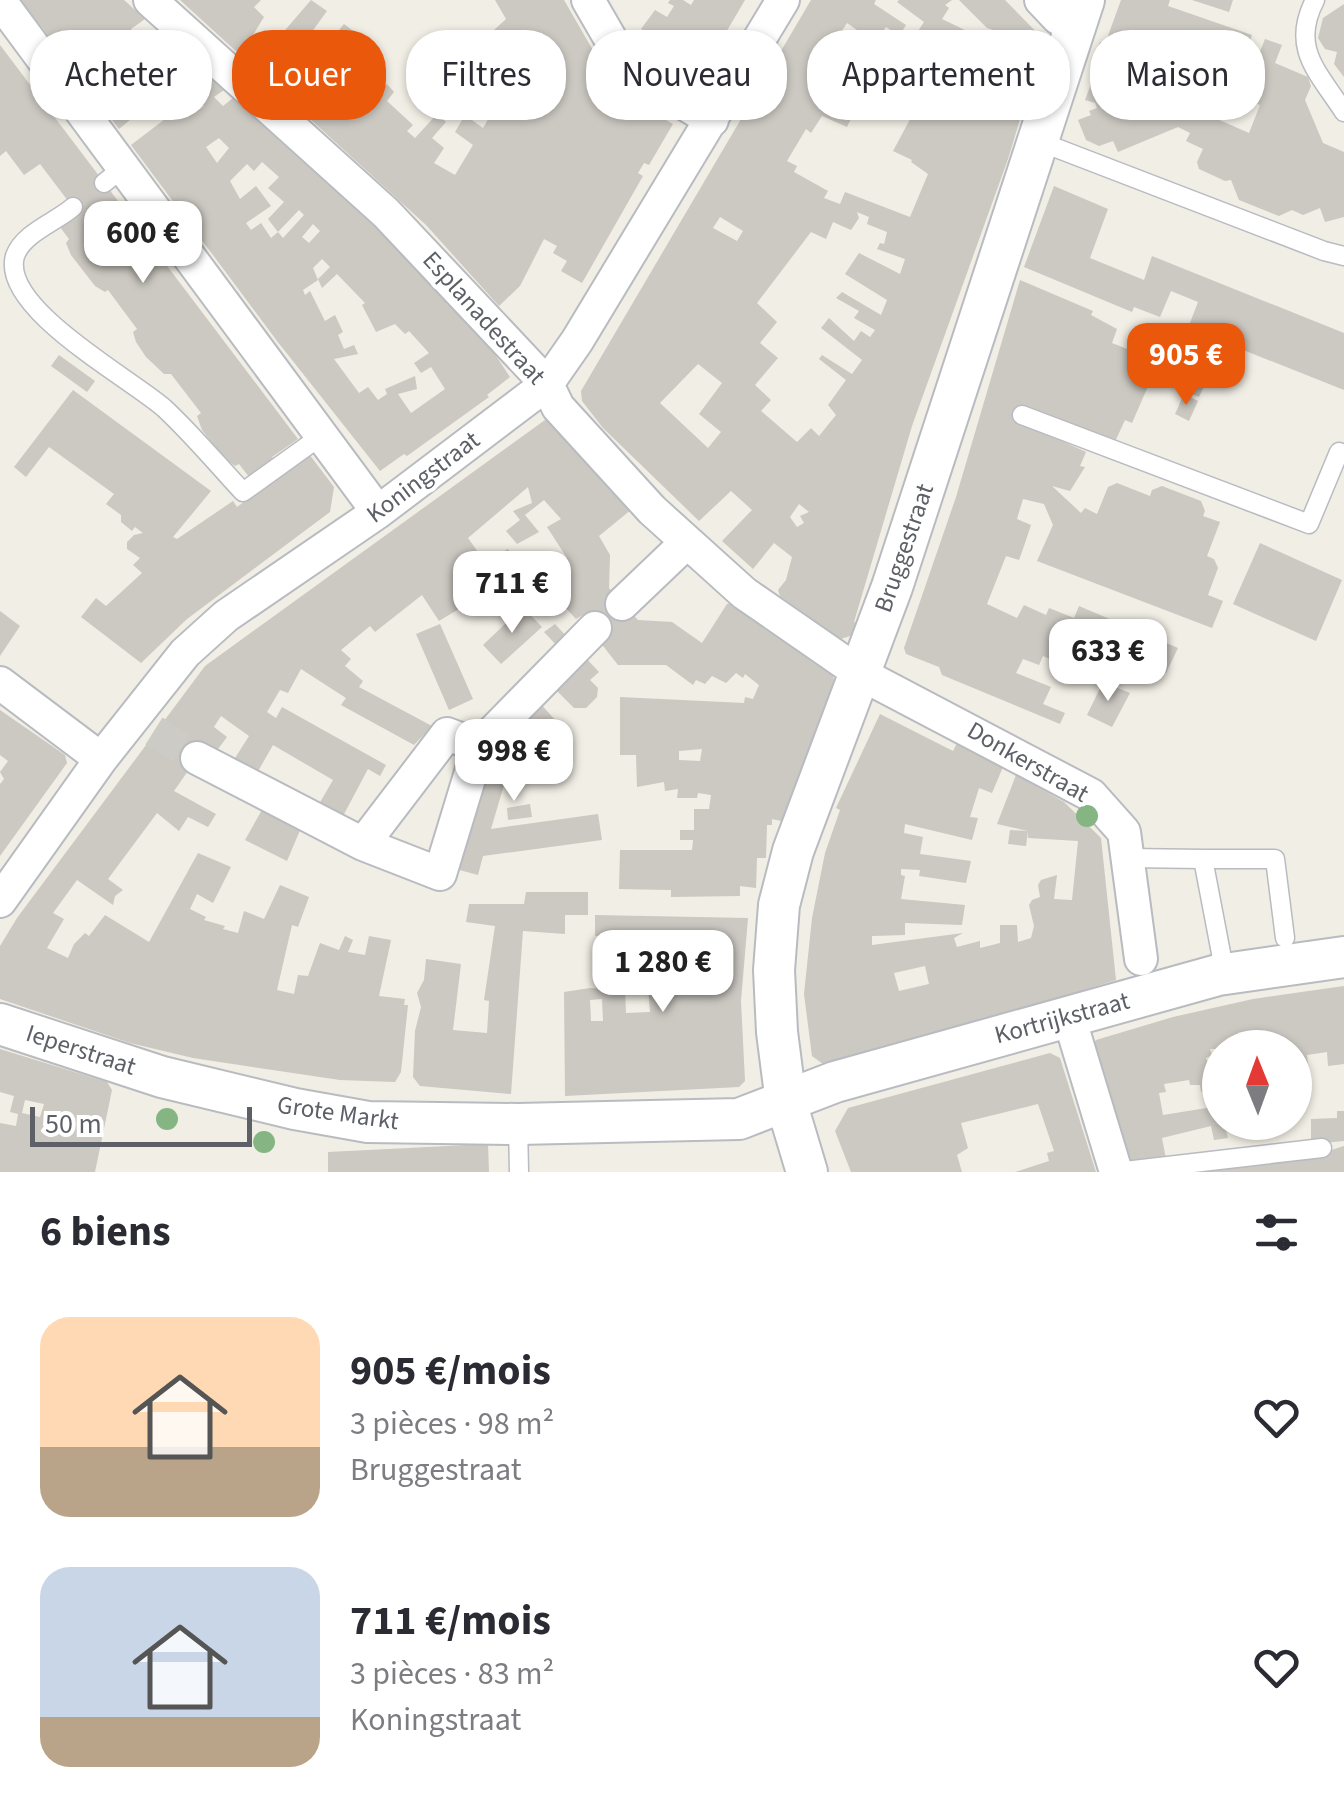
<!DOCTYPE html>
<html lang="fr">
<head>
<meta charset="utf-8">
<style>
  :root { --surface:#fff; --page:#f7f7f7; --text:#2b2b33; --muted:#7c7c81; --accent:#ea580c }
  body { margin:0; font-family:"Source Sans 3",sans-serif; background:var(--page); color:var(--text); height:100vh; display:flex; flex-direction:column; font-size:38px; white-space:nowrap }
  * { box-sizing:border-box; margin:0 }
  p { font-size:32px; color:var(--muted) }
  .icon { flex:none; width:55px; height:55px; fill:none; stroke:currentColor; stroke-width:2; stroke-linecap:round; stroke-linejoin:round }
  .map { position:relative; height:1172px; overflow:hidden }
  .panel { display:flex; flex-direction:column; background:var(--surface); flex:1 }
  .panel>* { flex:none }
  .banner { position:absolute; left:30px; top:30px; width:1285px; height:90px; display:flex; gap:20px }
  .needle { width:65px; rotate:359deg }
  .controls { position:absolute; left:1202px; top:1030px; display:grid; gap:20px }
  .controls a { display:grid; place-items:center; width:110px; height:110px; border-radius:50%; background:var(--surface); box-shadow:0 2px 8px #0004; font-size:50px }
  .scale { position:absolute; left:30px; bottom:25px; width:222px; box-sizing:border-box; padding-left:10px; border:5px solid #5d6167; border-top:0; font-size:28px; line-height:35px; white-space:nowrap; color:#5d6167; -webkit-text-stroke:8px #fff; paint-order:stroke }
  .price { position:absolute; translate:-50% -85px; padding:0 22px; border-radius:20px; background:#fff; color:#222; font-size:32px; line-height:65px; filter:drop-shadow(0 2px 5px #0008) }
  .price::after { content:''; position:absolute; left:50%; top:60px; width:30px; height:22px; margin-left:-15px; background:inherit; clip-path:polygon(0 0,100% 0,50% 100%) }
  .price.on { background:var(--accent); color:#fff }
  ul { padding:0; list-style:none }
  li { display:flex; align-items:center; gap:30px; height:250px; padding:0 40px }
  li span { display:grid; place-items:center; flex:none; width:280px; height:200px; border-radius:30px; color:#555 }
  li>.icon { margin-inline-start:auto }
  span .icon { width:120px; height:120px; fill:#fffc; stroke-width:1 }
  li b { font-size:42px }
  h2 { display:flex; justify-content:space-between; align-items:center; height:120px; padding:0 40px; font-size:42px }
  .chip { padding:0 35px; border-radius:40px; background:var(--surface); box-shadow:0 2px 8px #0004; font-size:35px; line-height:90px }
  .chip.on { background:var(--accent); color:#fff }
  .map>svg:first-child { display:block }
</style>
</head>
<body>
<div class="map">
<svg width="1344" height="1172" viewBox="0 0 1344 1172">
  <rect width="100%" height="100%" fill="#f1eee5"/>
  <path fill="#ccc8c2" fill-rule="evenodd" d="M21,0H124L145,19L131,29L141,44L126,55L130,60L163,35L224,90L214,97L223,106L233,98L380,231L492,350L510,377L487,395L489,397L407,456L404,454L380,471L277,341L131,145L186,103L195,113L204,106L194,96L186,103L170,87L119,129ZM219,138L229,148L217,163L206,147ZM262,162L279,177L268,188L284,202L268,219L278,232L299,210L304,215L283,238L278,232L271,238L261,223L251,230L246,223L271,206L256,186L240,199L230,181L247,164L254,171ZM313,224L320,231L309,243L302,237ZM322,259L330,267L318,279L322,288L337,274L365,303L362,305L376,332L395,324L405,334L409,331L429,353L414,363L421,373L431,367L445,389L411,413L398,394L417,389L415,376L385,389L387,394L378,400L368,387L359,393L334,359L358,354L354,345L344,349L338,335L343,332L335,315L325,321L310,291L305,295L303,290L318,280L313,268Z
    M180,0H261L254,7L264,17L253,35L268,50L311,0L327,11L295,55L300,59L316,44L323,50L344,24L368,42L359,52L343,40L334,49L342,55L338,58L345,68L358,80L368,72L379,81L374,88L379,92L387,84L394,92L387,101L413,125L407,131L415,138L437,114L446,122L432,138L444,148L434,163L455,175L473,145L455,132L465,115L483,128L517,69L525,74L539,65L531,50L539,46L529,30L510,40L507,33L499,38L494,30L506,19L495,0H564L617,92L673,124L649,165L644,163L638,173L643,176L582,283L561,271L567,261L553,253L557,246L544,239L520,286L499,306L426,225Z
    M670,0H683L691,5L694,0H745L695,85L644,54L639,46L647,32L641,29L655,10L667,17L674,6L668,3Z
    M811,0H876L874,4L906,25L899,36L886,27L861,61L887,74L876,101L863,94L847,127L822,116L811,133L806,129L787,161L797,166L794,172L828,191L824,198L840,204L845,192L910,217L928,174L911,162L912,160L893,151L929,84L958,101L969,78L965,75L976,51L935,30L925,53L911,44L900,59L889,52L899,36L910,43L924,22L897,2L899,0H952L945,5L949,8L942,19L992,43L996,31L987,28L959,0H1005L1044,40L1008,159L912,426L854,622L857,623L853,635L841,639L780,596L778,590L786,580L792,557L774,543L753,569L722,541L752,510L731,491L699,521L603,428L582,401L581,391ZM847,23L864,35L857,44L844,35H839ZM853,55L861,61L841,100L832,94L826,102L808,91L814,82L829,92ZM857,212L869,217L867,224L887,232L884,244L880,243L877,249L905,259L900,274L859,253L845,274L887,300L881,315L842,292L836,298L859,311L854,318L875,330L870,337L861,331L854,341L829,318L821,328L862,360L852,374L822,355L819,359L846,380L828,405L836,415L819,436L811,428L797,442L761,411L771,400L755,385L778,358L760,343L777,322L757,303L811,232L826,239L833,222L851,230L859,218ZM720,217L743,231L737,241L713,228ZM698,364L722,383L699,414L721,432L708,448L660,403ZM799,504L809,512L800,516L804,523L797,527L790,517Z
    M1121,0H1170L1168,6L1252,35L1247,50L1259,54L1265,39L1282,45L1275,63L1308,77L1311,86L1305,100L1323,143L1344,152V217L1325,222L1320,208L1303,215L1292,210L1279,216L1239,200L1231,180L1225,181L1199,169L1197,162L1203,149L1186,141L1190,133L1178,127L1118,152L1113,141L1099,146L1086,140L1078,120L1091,115L1089,111L1097,108L1095,103L1085,100L1098,65L1111,61L1112,57L1107,47L1105,46L1097,67L1092,64L1100,42L1105,44ZM1228,61L1257,71L1247,100L1260,105L1249,133L1165,96L1173,71L1217,90Z
    M1192,0H1233L1229,12Z
    M1344,4V77L1334,64L1337,52L1325,49L1318,38L1323,18Z
    M0,45L298,439L272,457L278,464L253,482L239,464L235,466L224,458L202,430L197,416L201,413L171,374H164L146,357L136,342L133,332L137,329L108,290L105,292L95,286L71,255L66,243L69,239L60,227L78,214L40,164L24,175L6,151L0,156Z
    M906,63L928,77L923,83L921,81L917,86L898,74Z
    M461,90L476,100L468,114L451,104Z
    M1054,186L1108,209L1090,258L1144,280L1152,256L1344,333V390L1188,328L1198,302L1171,291L1160,317L1134,307L1132,312L1024,267Z
    M1020,280L1093,311L1091,315L1117,329L1112,343L1140,354L1145,341L1212,369L1199,397L1152,377L1132,423L1125,420L1113,446L1020,422L1086,452L1080,466L1085,467L1070,491L1052,486L1081,513L1085,508L1097,514L1108,487L1117,483L1150,496L1152,490L1162,486L1201,501L1205,511L1203,516L1220,522L1207,556L1214,559L1218,568L1208,595L1223,601L1212,628L1037,561L1053,525L1044,504L1023,499L1017,519L1031,525L1024,546L1019,560L1006,556L987,604L1017,618L1024,605L1046,615L1049,608L1074,618L1079,606L1178,648L1166,673L1099,645L1088,669L1082,667L1080,672L1043,656L1039,665L1023,659L1016,673L1051,687L1043,704L1065,713L1060,724L942,675L939,667L906,654L904,648L956,497Z
    M59,355L95,381L87,392L51,366Z
    M73,390L211,491L173,537L177,539L233,501L237,507L309,454L334,487L330,512L187,619L141,663L81,617L96,598L106,606L142,573L133,565L140,558L127,549V542L134,535L143,533L135,527L132,531L121,522V515L106,504L114,494L49,447L26,477L14,467Z
    M1184,394L1198,401L1189,421L1175,414Z
    M545,420L553,421L632,509L599,536L610,555L609,588L638,620L672,622L702,643L727,604L739,602L832,673L834,680L793,799L781,821L772,819V825H767L766,858H757L756,888L740,886V896L671,897V890L619,889L620,850H692L693,840H680V830H694V809H709L711,795L698,793L697,798H677L678,789L665,791L664,782L637,787L636,755H620V697L744,703L745,697L753,699L759,685L745,674L743,678L736,673L726,683L712,676L705,684L696,680L693,685L666,665H618L600,642L605,638L583,615L576,619L563,605L567,558L547,527L561,519L544,500L525,515L539,532L517,544L506,531L520,520L513,511L532,503L528,487L468,538L485,562L508,549L518,567L530,560L542,577L529,585L521,572L439,621L422,595L375,632L370,626L341,650L351,659L345,666L363,681L359,687L432,726L414,745L341,705L346,698L301,669L288,693L280,690L267,712L276,718L282,707L386,765L380,776L368,769L343,816L319,804L333,780L273,745L253,780L230,766L249,736L221,716L214,727L227,737L212,757L202,751L174,791L216,814L208,827L188,817L179,831L157,813L108,879L123,890L115,896L113,905L77,880L53,913L64,919L47,948L68,958L74,944L85,933L89,936L105,915L149,942L198,853L231,867L213,903L197,894L190,909L206,917L204,920L225,926L223,929L238,933L244,911L264,919L280,885L309,897L298,927L292,925L277,990L294,994L298,975L308,976L320,943L339,950L345,936L353,940L348,952L365,955L369,936L391,940L379,996L405,999L404,1005H408L401,1072L395,1082L340,1080L193,1058L130,1043L0,999V946L17,918L205,666ZM702,749L700,761L679,760V751Z
    M1260,543L1342,580L1316,641L1233,604Z
    M523,607L542,627L501,664L483,645Z
    M0,611L20,626L0,656Z
    M440,624L473,699L449,710L416,634Z
    M555,624L569,639L559,648L544,632Z
    M584,656L599,672L590,680L598,688L597,697L586,708H574L554,688Z
    M1103,682L1130,693L1112,727L1087,715Z
    M538,701L557,722L516,759L512,758L491,829L598,814L602,840L483,856L478,875L452,868L486,751Z
    M0,710L65,755L67,763L0,856V784L4,779L0,772L8,761L0,755Z
    M880,714L953,751L957,743L1003,767L992,793L979,788L970,817L978,818L972,840L905,824L904,833L923,837L920,854L971,861L966,883L919,876L920,870L901,869V875L905,876L901,899L965,905L962,925L905,923V935L872,936V945L963,933L954,938L957,947L980,941V948L1000,943V925H1017L1018,942L1031,938L1034,926L1029,905L1032,900L1040,897L1038,885L1041,880L1057,875L1054,899L1072,900L1078,841L1028,838V831L1026,846L1008,844L1010,830L1028,831L997,824L1016,775L1064,802L1101,838L1116,980L899,1048L823,1064L812,1056L804,994L812,918L825,853L840,810L836,808ZM925,966L929,984L899,991L894,973Z
    M530,804L532,817L508,820L507,808Z
    M263,808L301,828L287,861L245,840Z
    M526,892H588V915H565V934L523,931L511,1094L420,1086L413,1077L415,1031L421,1007L417,993L424,980L426,959L461,964L453,1030L487,1033L489,1001L484,1000L495,926L466,922L469,904H524Z
    M595,915L748,918L741,1001L745,1081L739,1087L565,1096L564,992L590,988L625,990L626,1013L650,1012L648,985L680,984L681,970L690,971L691,953L649,954V936H595ZM602,999L603,1021H591L590,1000Z
    M1344,986V1064L1328,1066L1327,1052L1307,1055L1309,1070L1295,1072V1048L1210,1049L1212,1055L1206,1058L1216,1088L1201,1092L1200,1085H1190L1189,1080L1164,1084L1166,1092L1159,1093L1163,1115L1219,1106L1220,1122H1224L1228,1138L1214,1140L1211,1126L1162,1138L1166,1159L1128,1163L1093,1045L1096,1040L1173,1017L1253,999Z
    M0,1049L107,1082L112,1090L95,1172H0V1123L16,1126L18,1114L10,1112L14,1096L0,1092ZM25,1100L44,1104L40,1117L22,1113Z
    M1050,1053L1060,1058L1096,1172H1015L1049,1161L1047,1153L1054,1151L1038,1104L961,1123L968,1148L957,1155L962,1172H851L835,1131L848,1108Z
    M1337,1111H1344V1141L1311,1144V1119L1337,1118Z
    M488,1144L489,1172H328V1152Z
    M1344,1146V1172H1179L1325,1152Z"/>
  <g fill="none" stroke-linecap="round" stroke-linejoin="round">
    <path stroke="#cccbc6" stroke-width="32" stroke-dasharray="32 16" stroke-linecap="butt" d="M154,731L197,758"/>
    <defs>
      <path id="service" d="M1315,0C1290,48 1318,72 1344,112
        M1038,141L1324,251L1344,256
        M104,183L124,167
        M73,207C56,222 23,233 15,256C0,308 130,378 164,408C192,434 217,464 243,492L321,436
        M1022,415L1309,524L1339,452
        M1128,858L1203,859L1225,974
        M1203,859H1275L1285,938
        M518,1124L519,1172
        M1116,1172L1322,1148"/>
      <path id="minor" d="M150,0L386,213L547,384L558,407L652,510L744,593L861,674L1091,795L1124,832L1141,959
        M588,0L629,71L712,120
        M1041,0L1058,18L1076,25
        M0,1L378,512
        M622,604L686,543
        M0,683L101,759
        M197,758L363,844L440,874L479,746L595,628
        M363,844L447,734L479,746
        M0,901L101,759L185,653L226,616L378,512L547,384L577,341L783,0
        M1069,1017L1116,1172"/>
      <path id="tertiary" d="M0,1024L162,1077L295,1109L368,1122L518,1124L739,1119L835,1082L1218,975L1344,957
        M807,1172L786,1102L777,1032L774,970L779,905L793,851L892,587L1084,0"/>
    </defs>
    <use href="#service" stroke="#b8bbc0" stroke-width="21"/>
    <use href="#minor" stroke="#b8bbc0" stroke-width="36"/>
    <use href="#tertiary" stroke="#b8bbc0" stroke-width="44"/>
    <use href="#service" stroke="#fff" stroke-width="18"/>
    <use href="#minor" stroke="#fff" stroke-width="32"/>
    <use href="#tertiary" stroke="#fff" stroke-width="40"/>
  </g>
  <g fill="#85b583">
    <circle cx="1087" cy="816" r="11"/>
    <circle cx="167" cy="1119" r="11"/>
    <circle cx="264" cy="1142" r="11"/>
  </g>
  <g text-anchor="middle" dominant-baseline="central" stroke-width="8" stroke-linejoin="round" paint-order="stroke">
    <g font-size="25" fill="#5d6167" stroke="#fff">
      <text transform="translate(484 318) rotate(48)">Esplanadestraat</text>
      <text transform="translate(423 477) rotate(-37)">Koningstraat</text>
      <text transform="translate(904 548) rotate(-71)">Bruggestraat</text>
      <text transform="translate(1028 762) rotate(30)">Donkerstraat</text>
      <text transform="translate(1062 1018) rotate(-15)">Kortrijkstraat</text>
      <text transform="translate(81 1050) rotate(18)">Ieperstraat</text>
      <text transform="translate(338 1113) rotate(8)">Grote Markt</text>
    </g>
  </g>
</svg>
<div class="controls">
<a><svg class="needle" viewBox="-14 -14 28 28"><path d="M0-13l5 13h-10z" fill="#e53935"/><path d="M0 13l5-13h-10z" fill="#7c7c81"/></svg></a>
</div>
<div class="scale">50 m</div>
<b class="price" style="left:143px;top:286px">600 €</b>
<b class="price on" style="left:1186px;top:408px">905 €</b>
<b class="price" style="left:512px;top:636px">711 €</b>
<b class="price" style="left:1108px;top:704px">633 €</b>
<b class="price" style="left:514px;top:804px">998 €</b>
<b class="price" style="left:663px;top:1015px">1 280 €</b>
<div class="banner">
<a class="chip">Acheter</a>
<a class="chip on">Louer</a>
<a class="chip">Filtres</a>
<a class="chip">Nouveau</a>
<a class="chip">Appartement</a>
<a class="chip">Maison</a>
</div>
</div>
<section class="panel">
<h2>6 biens<svg class="icon" aria-label="filters" viewBox="0 0 24 24"><path d="M4 7h16M4 17h16"/><circle cx="9" cy="7" r="2"/><circle cx="15" cy="17" r="2"/></svg></h2>
<ul>
<li><span style="background:linear-gradient(#ffd9b3 65%,#b9a48a 0)"><svg class="icon" aria-label="home" viewBox="0 0 24 24"><path d="M3 11l9-7 9 7M6 9v11h12V9"/></svg></span><div><b>905 €/mois</b><p>3 pièces · 98 m²</p><p>Bruggestraat</p></div><svg class="icon" aria-label="heart" viewBox="0 0 24 24"><path d="M12 20l-8-8c-3-5 5-10 8-4 3-6 11-1 8 4z"/></svg></li>
<li><span style="background:linear-gradient(#c9d6e8 75%,#b9a48a 0)"><svg class="icon" aria-label="home" viewBox="0 0 24 24"><path d="M3 11l9-7 9 7M6 9v11h12V9"/></svg></span><div><b>711 €/mois</b><p>3 pièces · 83 m²</p><p>Koningstraat</p></div><svg class="icon" aria-label="heart" viewBox="0 0 24 24"><path d="M12 20l-8-8c-3-5 5-10 8-4 3-6 11-1 8 4z"/></svg></li>
</ul>
</section>
</body>
</html>
